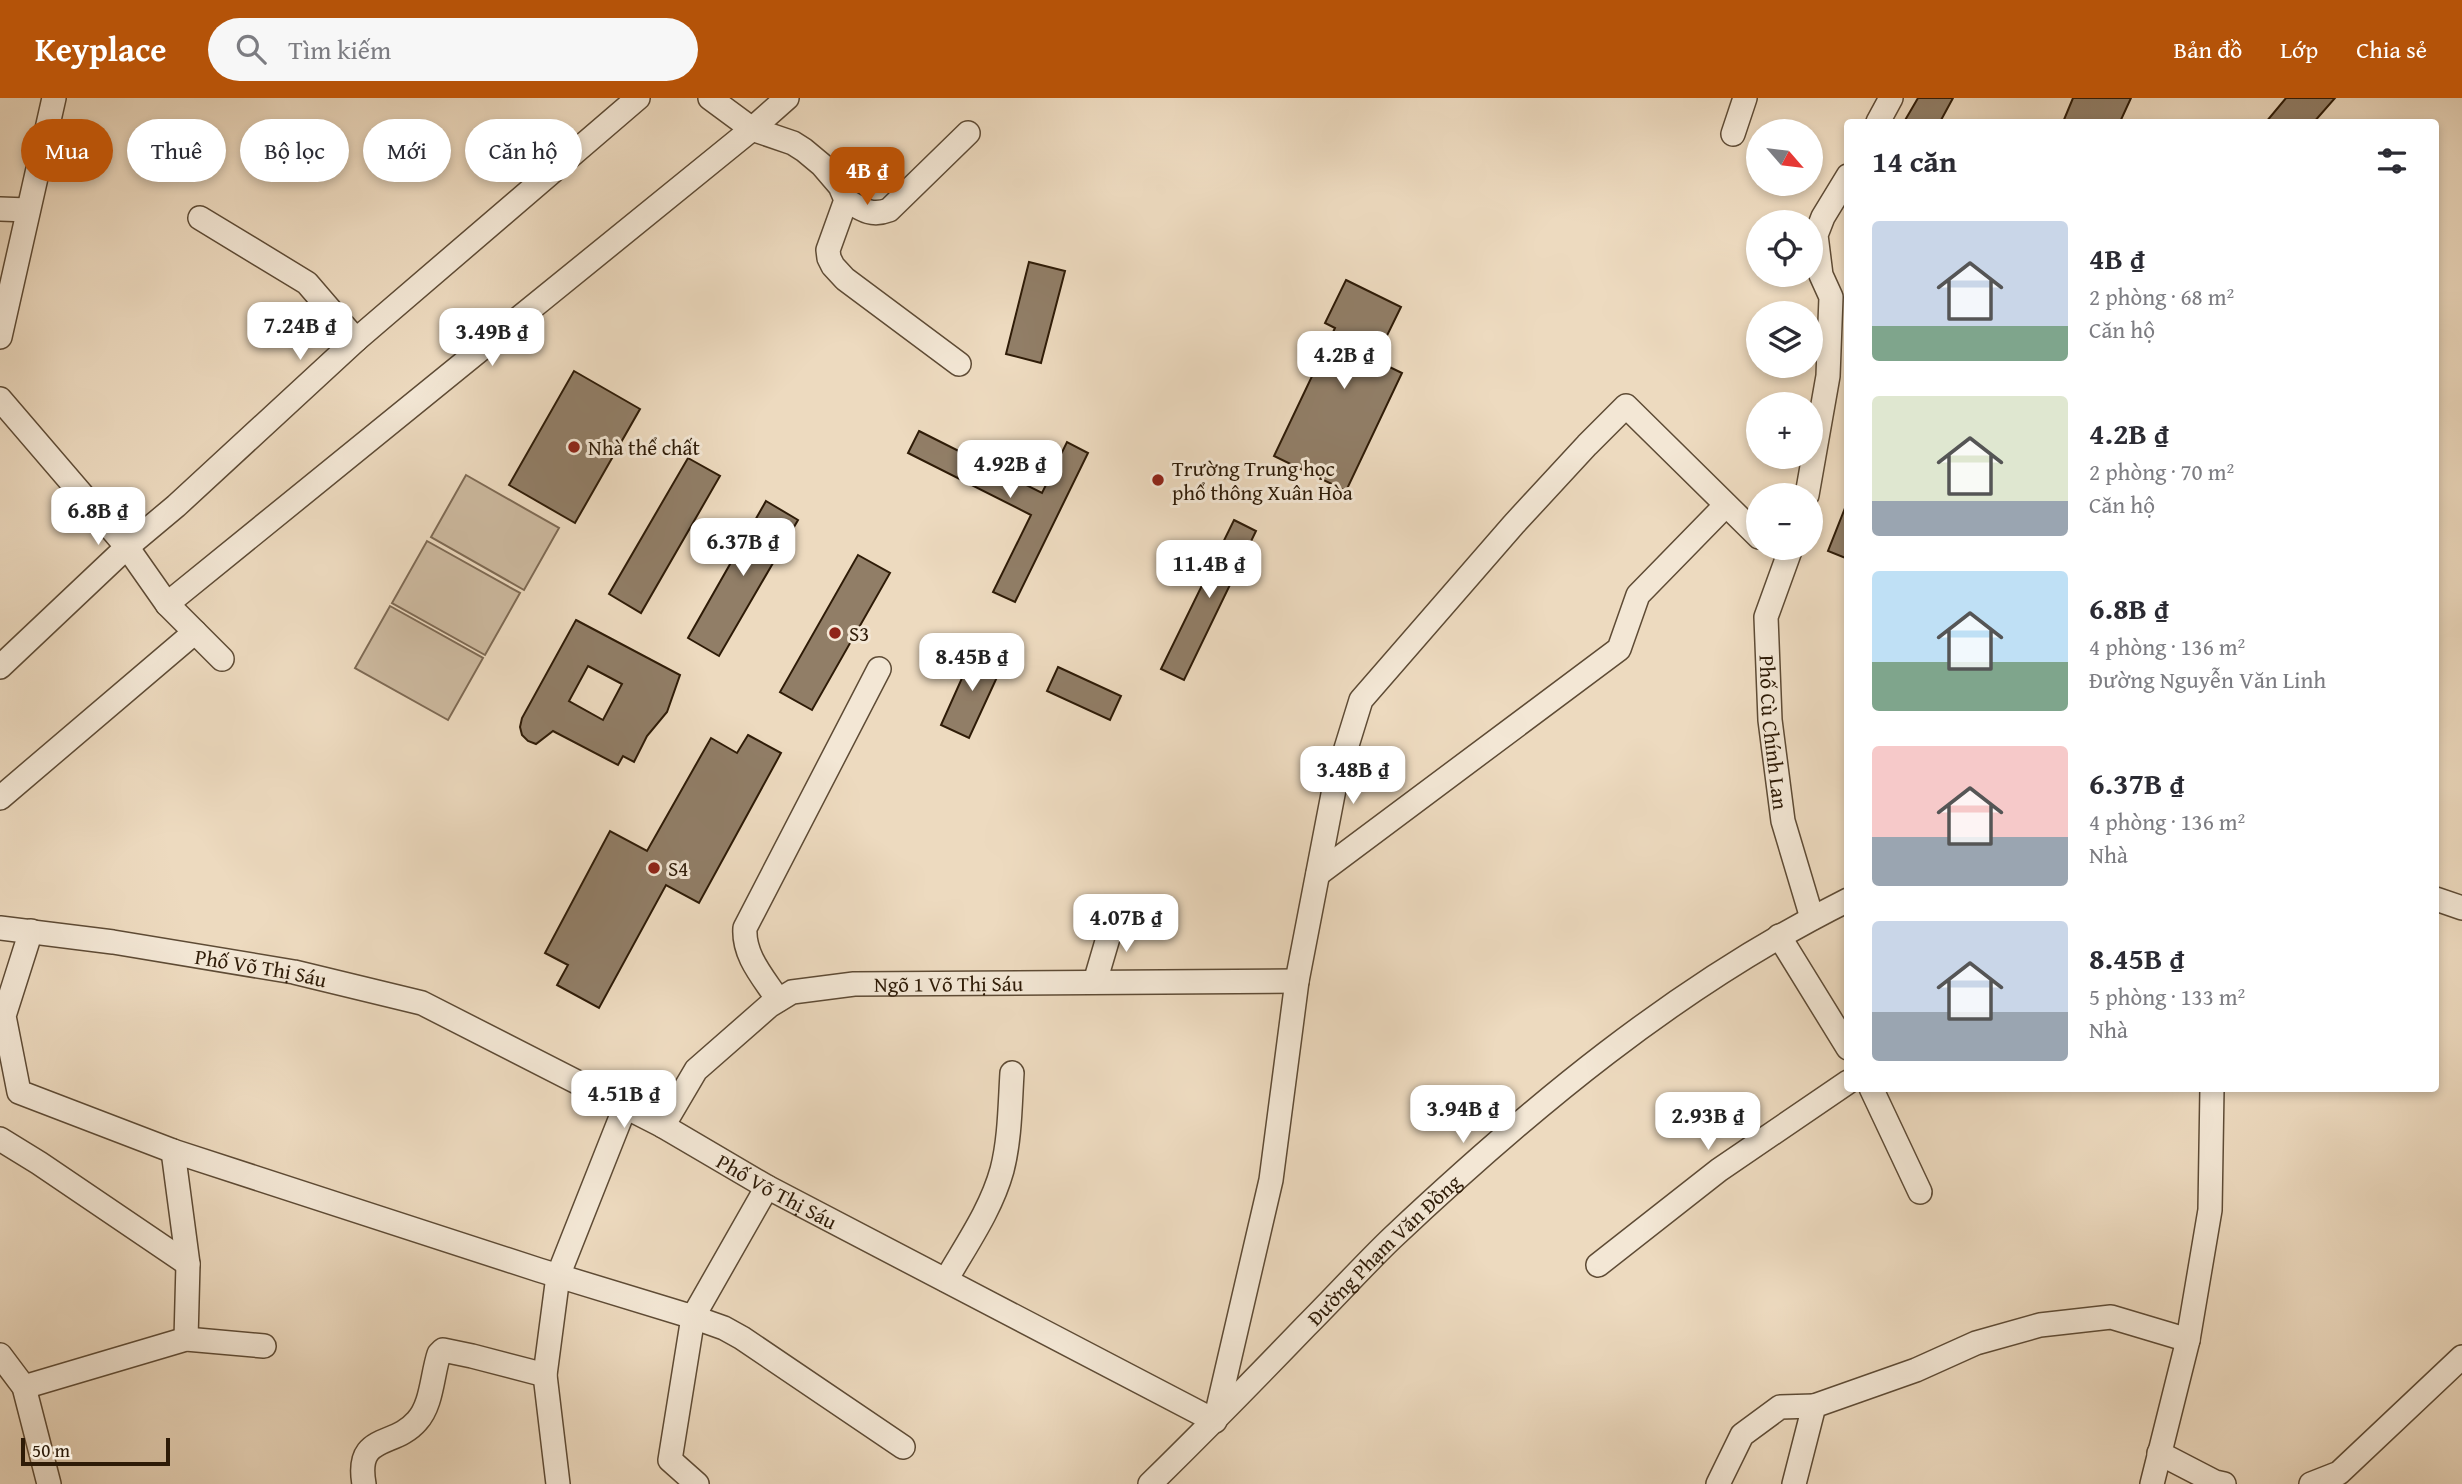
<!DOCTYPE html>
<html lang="vi">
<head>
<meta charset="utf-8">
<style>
  :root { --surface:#fff; --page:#f7f7f7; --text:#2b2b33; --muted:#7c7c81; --accent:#b45309 }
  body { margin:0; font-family:"Gentium Book Plus",serif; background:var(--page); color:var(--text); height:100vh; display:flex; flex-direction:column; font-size:26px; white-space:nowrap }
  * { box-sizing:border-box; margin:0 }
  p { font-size:23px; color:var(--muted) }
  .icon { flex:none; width:38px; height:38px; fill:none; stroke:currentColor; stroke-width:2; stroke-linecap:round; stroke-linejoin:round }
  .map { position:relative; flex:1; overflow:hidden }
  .details { position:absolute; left:1844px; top:21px; width:595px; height:973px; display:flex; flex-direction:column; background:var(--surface); border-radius:7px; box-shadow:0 4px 10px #0003 }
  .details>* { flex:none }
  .banner { position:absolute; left:21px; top:21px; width:665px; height:63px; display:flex; gap:14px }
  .needle { width:46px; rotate:118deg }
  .tools { position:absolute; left:1746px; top:21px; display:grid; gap:14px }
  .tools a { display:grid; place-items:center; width:77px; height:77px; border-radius:50%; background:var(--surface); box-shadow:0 4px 10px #0003; font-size:35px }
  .scale { position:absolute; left:21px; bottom:18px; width:149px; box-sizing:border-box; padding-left:7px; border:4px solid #2e1b07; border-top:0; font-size:19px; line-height:24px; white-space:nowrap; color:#2e1b07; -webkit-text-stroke:5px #f3e7d5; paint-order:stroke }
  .price { position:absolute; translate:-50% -60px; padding:0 16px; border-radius:14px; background:#fff; color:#222; font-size:23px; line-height:46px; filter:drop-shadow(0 2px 4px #0008) }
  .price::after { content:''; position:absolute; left:50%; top:42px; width:21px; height:16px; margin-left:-10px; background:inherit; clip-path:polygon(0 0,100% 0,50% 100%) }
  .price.selected { background:var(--accent); color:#fff }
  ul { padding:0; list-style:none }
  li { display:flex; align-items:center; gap:21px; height:175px; padding:0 28px }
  li span { display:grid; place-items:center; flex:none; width:196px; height:140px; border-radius:7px; color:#555 }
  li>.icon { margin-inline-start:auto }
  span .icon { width:84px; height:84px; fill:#fffc; stroke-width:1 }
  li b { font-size:30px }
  h2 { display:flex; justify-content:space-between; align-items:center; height:84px; padding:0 28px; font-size:30px }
  .tag { padding:0 24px; border-radius:32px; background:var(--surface); box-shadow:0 4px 10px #0003; font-size:24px; line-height:63px }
  .tag.selected { background:var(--accent); color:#fff }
  header { display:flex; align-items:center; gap:42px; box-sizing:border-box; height:98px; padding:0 35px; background:var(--accent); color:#fff }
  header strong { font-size:33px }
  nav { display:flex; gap:38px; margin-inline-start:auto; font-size:24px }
  .search { width:490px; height:63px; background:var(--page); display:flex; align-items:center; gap:18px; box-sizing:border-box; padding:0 24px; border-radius:38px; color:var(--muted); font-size:26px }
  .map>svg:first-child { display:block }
</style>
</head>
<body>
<header>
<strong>Keyplace</strong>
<div class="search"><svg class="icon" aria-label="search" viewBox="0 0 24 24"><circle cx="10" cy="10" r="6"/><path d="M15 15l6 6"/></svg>Tìm kiếm</div>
<nav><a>Bản đồ</a><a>Lớp</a><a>Chia sẻ</a></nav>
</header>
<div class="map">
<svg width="2462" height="1386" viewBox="0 0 2462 1386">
  <rect width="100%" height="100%" fill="#eddabf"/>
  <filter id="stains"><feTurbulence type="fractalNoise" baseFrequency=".00286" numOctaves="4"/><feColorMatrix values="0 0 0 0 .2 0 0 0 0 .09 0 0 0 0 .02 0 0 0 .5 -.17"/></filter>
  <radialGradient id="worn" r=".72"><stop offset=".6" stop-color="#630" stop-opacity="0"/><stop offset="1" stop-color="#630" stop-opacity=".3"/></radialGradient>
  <path fill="#cdbaa0" stroke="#7e6a54" stroke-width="2" d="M466,377L559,430L524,492L431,439Z
    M427,443L520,495L485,557L392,505Z
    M390,508L483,560L448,622L355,570Z"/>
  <path fill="#917e67" stroke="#2e1b07" stroke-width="2" fill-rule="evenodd" d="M1918,0H1953L1940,24H1904Z
    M2073,0H2131L2120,24H2063Z
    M2286,0H2335L2314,24H2266Z
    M1029,164L1065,173L1041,265L1006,256Z
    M1346,182L1401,209L1375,262L1402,275L1346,393L1274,358L1335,230L1325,225Z
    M574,273L640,311L575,425L509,387Z
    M919,333L1042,395L1067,344L1088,355L1015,504L993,494L1031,417L908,355Z
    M688,360L720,378L641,515L609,496Z
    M766,403L798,422L719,558L688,540Z
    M1847,405H1848V461L1828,453Z
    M1234,422L1256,433L1184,582L1161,571Z
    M858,457L890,475L812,612L780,594Z
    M576,522L680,577L667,614L647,638L634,664L623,658L618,667L553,633L536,646L528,643L522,637L520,629L522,620ZM588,568L622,586L603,622L569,603Z
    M975,551L1004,564L969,640L941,627Z
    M1058,569L1121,598L1110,622L1047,593Z
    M748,637L781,655L699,805L666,787L599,910L557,887L568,867L545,855L610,733L647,753L711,640L737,655Z"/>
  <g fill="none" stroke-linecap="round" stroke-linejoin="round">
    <defs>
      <g id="minor">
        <path d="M710,0L752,31L793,45L804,52L822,67L840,88L846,102L828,152L829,160L833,168L845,181L959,266"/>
        <path d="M1878,24L1891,0"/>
        <path d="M1733,36L1745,0"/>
        <path d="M846,102C861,111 871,119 889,112L968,35"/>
        <path d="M0,111L28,112"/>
        <path d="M200,120L307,185L356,242"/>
        <path d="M0,239L54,0"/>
        <path d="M0,301L127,449L167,506L222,561"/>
        <path d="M1807,397L1828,278L1831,199L1821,177L1816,137L1823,119L1848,78"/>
        <path id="s1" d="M1791,450L1766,519L1770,622L1783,723L1812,820"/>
        <path d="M167,506L752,31L787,0"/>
        <path d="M0,569L127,449L176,408L356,242L638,0"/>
        <path d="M0,700L195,534"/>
        <path d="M1318,776L1619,551L1638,497L1725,408"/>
        <path d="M2436,801L2462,810"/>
        <path id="s2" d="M0,830L113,844L294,874L422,905L663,1028L767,1089L1215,1323L1271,1082L1297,883L1335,686L1361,602L1514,426L1587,347L1626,308L1759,439"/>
        <path d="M31,833L4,918L19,994L173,1053L539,1172L693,1219L767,1089"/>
        <path d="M1779,838L1848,950"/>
        <path d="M1095,884L1115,816"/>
        <path d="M778,902C764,880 743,858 745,830L879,571"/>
        <path d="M1871,990L1920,1094"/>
        <path id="s3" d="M663,1028L696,972L769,908L792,894L854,886L1297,883"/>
        <path d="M0,1041L39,1065L188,1166"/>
        <path d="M173,1053L188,1166L186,1241"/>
        <path d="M1598,1167L1719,1072L1848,984"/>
        <path d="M946,1182C966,1147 991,1112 1002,1072C1010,1041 1010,1007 1012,975"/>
        <path d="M0,1257L24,1289L49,1386"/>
        <path d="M24,1289L186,1241L264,1248"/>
        <path d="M2159,1355L2215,1384L2224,1386"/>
        <path d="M364,1386C355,1335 394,1350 417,1323C432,1307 432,1277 439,1256L443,1252L472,1258L545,1277"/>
        <path d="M558,1386L545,1277L558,1178L625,1009"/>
        <path d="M697,1386L670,1362L693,1219L724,1230L742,1240L903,1349"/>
        <path id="s4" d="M1150,1386C1203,1334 1255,1281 1306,1228C1335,1199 1362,1169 1391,1141C1529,1011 1677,887 1848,802"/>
        <path d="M1718,1386L1742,1337L1780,1309L1814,1308"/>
        <path d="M1794,1386L1814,1308L1916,1272L1976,1245L2040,1227L2111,1219L2188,1242"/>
        <path d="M2152,1386L2188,1242L2210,1112L2212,990"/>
        <path d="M2311,1386L2339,1375L2462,1259"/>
      </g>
    </defs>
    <use href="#minor" stroke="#5e4b35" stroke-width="26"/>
    <use href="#minor" stroke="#f3e7d5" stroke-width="23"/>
  </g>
  <g fill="#8f2418" stroke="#f3e7d5" stroke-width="2.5">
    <circle cx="574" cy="349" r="7"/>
    <circle cx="1158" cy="382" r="7"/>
    <circle cx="835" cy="535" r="7"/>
    <circle cx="654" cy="770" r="7"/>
  </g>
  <g text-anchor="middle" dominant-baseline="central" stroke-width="6" stroke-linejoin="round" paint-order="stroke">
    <g font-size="21" fill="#2e1b07" stroke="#f3e7d5" text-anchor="start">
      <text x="588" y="349">Nhà thể chất</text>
      <text x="1172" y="370">Trường Trung học<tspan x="1172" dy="24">phổ thông Xuân Hòa</tspan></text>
      <text x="849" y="535">S3</text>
      <text x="668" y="770">S4</text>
    </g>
    <g font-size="21" fill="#2e1b07" stroke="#f3e7d5">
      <text stroke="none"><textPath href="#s1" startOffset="189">Phố Cù Chính Lan</textPath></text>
      <text stroke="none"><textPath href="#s2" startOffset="264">Phố Võ Thị Sáu</textPath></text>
      <text stroke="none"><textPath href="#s3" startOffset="346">Ngõ 1 Võ Thị Sáu</textPath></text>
      <text stroke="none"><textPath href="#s2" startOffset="831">Phố Võ Thị Sáu</textPath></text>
      <text stroke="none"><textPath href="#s4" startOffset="331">Đường Phạm Văn Đồng</textPath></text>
    </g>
  </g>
  <rect width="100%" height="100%" filter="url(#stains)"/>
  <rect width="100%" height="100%" fill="url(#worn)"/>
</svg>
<div class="tools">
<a><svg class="needle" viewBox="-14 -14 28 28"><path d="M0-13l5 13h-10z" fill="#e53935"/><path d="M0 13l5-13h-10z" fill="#7c7c81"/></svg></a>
<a><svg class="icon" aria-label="locate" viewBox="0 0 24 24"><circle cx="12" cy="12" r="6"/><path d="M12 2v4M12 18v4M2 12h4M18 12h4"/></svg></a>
<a><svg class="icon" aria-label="layers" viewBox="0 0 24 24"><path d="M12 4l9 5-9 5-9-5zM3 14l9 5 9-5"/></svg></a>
<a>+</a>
<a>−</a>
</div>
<div class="scale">50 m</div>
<b class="price selected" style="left:867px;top:109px">4B ₫</b>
<b class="price" style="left:300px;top:264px">7.24B ₫</b>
<b class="price" style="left:492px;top:270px">3.49B ₫</b>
<b class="price" style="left:1344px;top:293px">4.2B ₫</b>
<b class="price" style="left:1010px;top:402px">4.92B ₫</b>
<b class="price" style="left:98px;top:449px">6.8B ₫</b>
<b class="price" style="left:743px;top:480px">6.37B ₫</b>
<b class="price" style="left:1209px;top:502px">11.4B ₫</b>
<b class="price" style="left:972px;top:595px">8.45B ₫</b>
<b class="price" style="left:1353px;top:708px">3.48B ₫</b>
<b class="price" style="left:1126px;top:856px">4.07B ₫</b>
<b class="price" style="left:624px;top:1032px">4.51B ₫</b>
<b class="price" style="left:1463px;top:1047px">3.94B ₫</b>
<b class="price" style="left:1708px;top:1054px">2.93B ₫</b>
<div class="banner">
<a class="tag selected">Mua</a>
<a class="tag">Thuê</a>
<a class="tag">Bộ lọc</a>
<a class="tag">Mới</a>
<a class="tag">Căn hộ</a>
</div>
<section class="details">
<h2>14 căn<svg class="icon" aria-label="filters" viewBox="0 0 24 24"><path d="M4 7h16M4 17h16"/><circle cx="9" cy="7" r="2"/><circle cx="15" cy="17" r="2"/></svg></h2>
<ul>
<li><span style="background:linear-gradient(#c9d6e8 75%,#7fa58c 0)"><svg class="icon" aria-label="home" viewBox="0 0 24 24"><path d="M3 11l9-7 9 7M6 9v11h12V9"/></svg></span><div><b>4B ₫</b><p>2 phòng · 68 m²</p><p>Căn hộ</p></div></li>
<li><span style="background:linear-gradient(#dfe7d0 75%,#9aa5b1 0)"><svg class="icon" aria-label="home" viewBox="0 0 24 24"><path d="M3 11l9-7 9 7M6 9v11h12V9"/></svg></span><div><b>4.2B ₫</b><p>2 phòng · 70 m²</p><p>Căn hộ</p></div></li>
<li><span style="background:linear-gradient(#bfe0f5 65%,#7fa58c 0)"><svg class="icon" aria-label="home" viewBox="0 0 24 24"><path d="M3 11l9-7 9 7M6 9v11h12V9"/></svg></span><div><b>6.8B ₫</b><p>4 phòng · 136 m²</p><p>Đường Nguyễn Văn Linh</p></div></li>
<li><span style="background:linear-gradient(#f6c9c9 65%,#9aa5b1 0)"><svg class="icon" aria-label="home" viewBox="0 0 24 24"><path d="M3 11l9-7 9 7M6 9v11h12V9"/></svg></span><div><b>6.37B ₫</b><p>4 phòng · 136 m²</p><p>Nhà</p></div></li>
<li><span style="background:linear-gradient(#c9d6e8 65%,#9aa5b1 0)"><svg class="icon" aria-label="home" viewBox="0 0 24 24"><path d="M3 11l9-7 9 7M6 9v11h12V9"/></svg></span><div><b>8.45B ₫</b><p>5 phòng · 133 m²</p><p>Nhà</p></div></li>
</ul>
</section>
</div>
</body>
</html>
